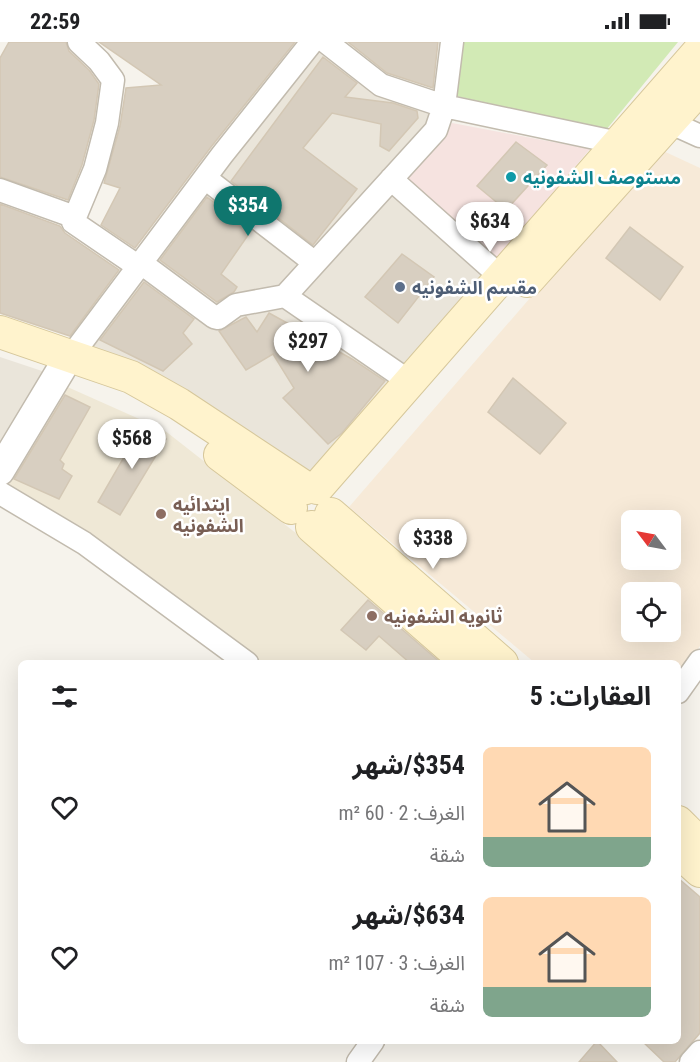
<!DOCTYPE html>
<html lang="ar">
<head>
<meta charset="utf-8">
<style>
  :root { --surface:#fff; --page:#f6f6f6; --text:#202124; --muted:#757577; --accent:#0f766e }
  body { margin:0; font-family:"Roboto Condensed","Noto Sans Arabic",sans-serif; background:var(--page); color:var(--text); direction:rtl; height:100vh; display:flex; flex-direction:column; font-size:22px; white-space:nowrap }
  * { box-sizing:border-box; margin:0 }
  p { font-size:20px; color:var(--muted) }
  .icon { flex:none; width:33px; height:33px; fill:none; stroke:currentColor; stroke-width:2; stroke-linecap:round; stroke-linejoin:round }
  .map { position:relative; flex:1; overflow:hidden; direction:ltr }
  .panel { position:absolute; left:18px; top:618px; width:663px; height:384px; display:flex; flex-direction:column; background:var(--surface); border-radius:9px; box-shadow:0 6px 24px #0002; direction:rtl }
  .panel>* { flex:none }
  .needle { width:39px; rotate:302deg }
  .tools { position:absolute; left:621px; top:468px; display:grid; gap:12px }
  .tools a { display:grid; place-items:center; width:60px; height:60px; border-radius:9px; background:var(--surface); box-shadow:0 6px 24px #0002; font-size:30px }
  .price { position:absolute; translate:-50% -51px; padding:0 14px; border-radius:21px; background:#fff; color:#222; font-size:20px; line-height:39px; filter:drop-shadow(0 2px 3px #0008) }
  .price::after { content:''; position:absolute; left:50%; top:36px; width:18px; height:14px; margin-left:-9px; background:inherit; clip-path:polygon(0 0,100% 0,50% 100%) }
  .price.active { background:var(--accent); color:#fff }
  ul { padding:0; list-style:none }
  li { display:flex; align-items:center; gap:18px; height:150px; padding:0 30px }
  li span { display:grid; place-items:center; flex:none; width:168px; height:120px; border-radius:9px; color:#555 }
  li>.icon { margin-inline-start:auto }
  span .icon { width:72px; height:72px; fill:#fffc; stroke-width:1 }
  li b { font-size:26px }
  h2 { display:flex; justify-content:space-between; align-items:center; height:72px; padding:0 30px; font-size:26px }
  .status { display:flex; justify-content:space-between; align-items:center; height:42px; padding:0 30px; background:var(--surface); direction:ltr }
  .status svg { height:16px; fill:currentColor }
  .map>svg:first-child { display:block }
</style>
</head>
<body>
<div class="status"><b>22:59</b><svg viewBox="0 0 49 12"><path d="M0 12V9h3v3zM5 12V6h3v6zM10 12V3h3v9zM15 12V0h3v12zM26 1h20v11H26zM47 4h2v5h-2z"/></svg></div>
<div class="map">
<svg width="700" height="1020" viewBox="0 0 700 1020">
  <rect width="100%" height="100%" fill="#f6f3ec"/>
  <path fill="#eae5da" d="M321,4L434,68L429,84L316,217L216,138Z
    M209,144L313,221L282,255L397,338L324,425L309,431L85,309Z
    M393,152L487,230L405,329L302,252Z
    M0,315L45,330L0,406Z"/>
  <path fill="#f7ead8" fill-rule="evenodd" d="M659,107L700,126V604L678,634V621H535L349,465ZM632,478H670V518H632ZM632,550H670V590H632Z"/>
  <path fill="#efe8d6" d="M54,339L164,388L370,549L455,621H260L149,537L0,441Z"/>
  <path fill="#f6e3e0" d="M452,81L590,107L495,219L404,139Z"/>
  <path fill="#d2eab5" d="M459,0H678L606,88L452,53Z"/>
  <path fill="#d8cfc1" stroke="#d3c7b4" stroke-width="1.5" d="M9,0H66L69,9L89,28L99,42L94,78L82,123L68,158L0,135V16Z
    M99,0H295L211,105L135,206L101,183L120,146L104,141L120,84L126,46L161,43Z
    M348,0H438L433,46L387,31Z
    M323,15L357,41L345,55L393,61L417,69L418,76L389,109L380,104L381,82L332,71L303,106L357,147L313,203L231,139Z
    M516,100L547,123L506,168L477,144Z
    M207,155L251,189L221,232L237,245L234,250L217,260L160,218Z
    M0,162L60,184L65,191L119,228L70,294L0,271Z
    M630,185L683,225L660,258L606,216Z
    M402,212L434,235L398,281L365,255Z
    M144,240L194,277L183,291L192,302L163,329L100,298Z
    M269,271L352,317L385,339L342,391L328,402L283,356L294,346L273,312L246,328L219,289L246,275L257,290Z
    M513,336L566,381L540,412L488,370Z
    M65,353L90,365L60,418L64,422L62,427L72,434L59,457L14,437Z
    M142,384L166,397L120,473L98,460Z
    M368,558L441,621H410L379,594L366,608L341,588Z
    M678,836L700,855V991L675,1020H664L642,999H678Z
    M597,999L617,1020H579Z"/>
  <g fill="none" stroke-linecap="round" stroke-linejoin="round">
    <defs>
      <path id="minor" d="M79,0L99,19L113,38L107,81L95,127L73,180L139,225
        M326,0L381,43L444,64L619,101
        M669,80L700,94
        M205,136L315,221
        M391,137L501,235
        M0,148L75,175
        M141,221L214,275L218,276L236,263L285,254
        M63,325L222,113L312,0
        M410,340L285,254L436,88L444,64L452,0
        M0,451L84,501L247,621
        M678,650L700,619
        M358,1020L373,999
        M691,1020L700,1010"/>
      <path id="tertiary" d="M0,429L62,326"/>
      <path id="secondary" d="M527,239L700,46
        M0,290L131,335L179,362L306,446
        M220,413L291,466
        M317,446L700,8
        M331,472L502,621
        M312,485L468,621
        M678,780L700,802
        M678,809L700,829"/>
    </defs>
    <use href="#minor" stroke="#c2bbae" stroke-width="25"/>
    <use href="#tertiary" stroke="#c2bbae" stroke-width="31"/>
    <use href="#secondary" stroke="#d6c79b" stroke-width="34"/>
    <use href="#minor" stroke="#fff" stroke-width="22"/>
    <use href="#tertiary" stroke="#fff" stroke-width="28"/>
    <use href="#secondary" stroke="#fff3cd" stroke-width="32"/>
  </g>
  <circle fill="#0f9aa8" stroke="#fff" stroke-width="2" cx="511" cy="135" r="6"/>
  <circle fill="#5c6f8a" stroke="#fff" stroke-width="2" cx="400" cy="245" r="6"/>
  <g fill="#8d6e63" stroke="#fff" stroke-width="2">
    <circle cx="161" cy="472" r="6"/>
    <circle cx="372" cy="574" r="6"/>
  </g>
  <g text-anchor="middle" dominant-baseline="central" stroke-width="5" stroke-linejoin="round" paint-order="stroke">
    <g font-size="18" font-weight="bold" fill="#0d838f" stroke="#fff" text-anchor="start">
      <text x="523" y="135">مستوصف الشفونيه</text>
    </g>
    <g font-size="18" font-weight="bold" fill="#4e5e75" stroke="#fff" text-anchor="start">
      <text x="412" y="245">مقسم الشفونيه</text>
    </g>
    <g font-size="18" font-weight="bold" fill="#785e54" stroke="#fff" text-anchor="start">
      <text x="173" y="462">ايتدائيه<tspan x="173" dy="21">الشفونيه</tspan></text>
      <text x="384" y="574">ثانويه الشفونيه</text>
    </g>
  </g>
</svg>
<div class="tools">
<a><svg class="needle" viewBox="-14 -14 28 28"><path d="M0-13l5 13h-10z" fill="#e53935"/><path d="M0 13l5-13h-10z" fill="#757577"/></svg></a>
<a><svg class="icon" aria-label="locate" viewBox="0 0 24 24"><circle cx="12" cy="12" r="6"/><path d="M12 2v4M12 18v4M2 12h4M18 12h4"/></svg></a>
</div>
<b class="price active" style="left:248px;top:195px">$354</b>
<b class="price" style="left:490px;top:211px">$634</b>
<b class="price" style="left:308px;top:331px">$297</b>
<b class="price" style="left:132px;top:428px">$568</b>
<b class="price" style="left:433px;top:528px">$338</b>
<section class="panel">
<h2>العقارات: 5<svg class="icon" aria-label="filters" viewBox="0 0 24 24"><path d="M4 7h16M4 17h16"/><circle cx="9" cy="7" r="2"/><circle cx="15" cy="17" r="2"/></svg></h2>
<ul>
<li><span style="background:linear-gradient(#ffd9b3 75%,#7fa58c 0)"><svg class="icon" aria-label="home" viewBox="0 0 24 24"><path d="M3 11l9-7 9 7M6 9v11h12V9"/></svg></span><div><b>$354/شهر</b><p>الغرف: 2 · 60 m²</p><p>شقة</p></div><svg class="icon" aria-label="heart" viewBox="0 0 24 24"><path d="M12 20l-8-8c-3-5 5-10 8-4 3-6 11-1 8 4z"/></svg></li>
<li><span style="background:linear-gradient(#ffd9b3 75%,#7fa58c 0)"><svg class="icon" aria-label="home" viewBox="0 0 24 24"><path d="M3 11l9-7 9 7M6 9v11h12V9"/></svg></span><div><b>$634/شهر</b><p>الغرف: 3 · 107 m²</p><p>شقة</p></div><svg class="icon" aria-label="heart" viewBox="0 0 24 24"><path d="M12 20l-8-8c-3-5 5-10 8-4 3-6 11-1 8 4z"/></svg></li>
</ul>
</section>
</div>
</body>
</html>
